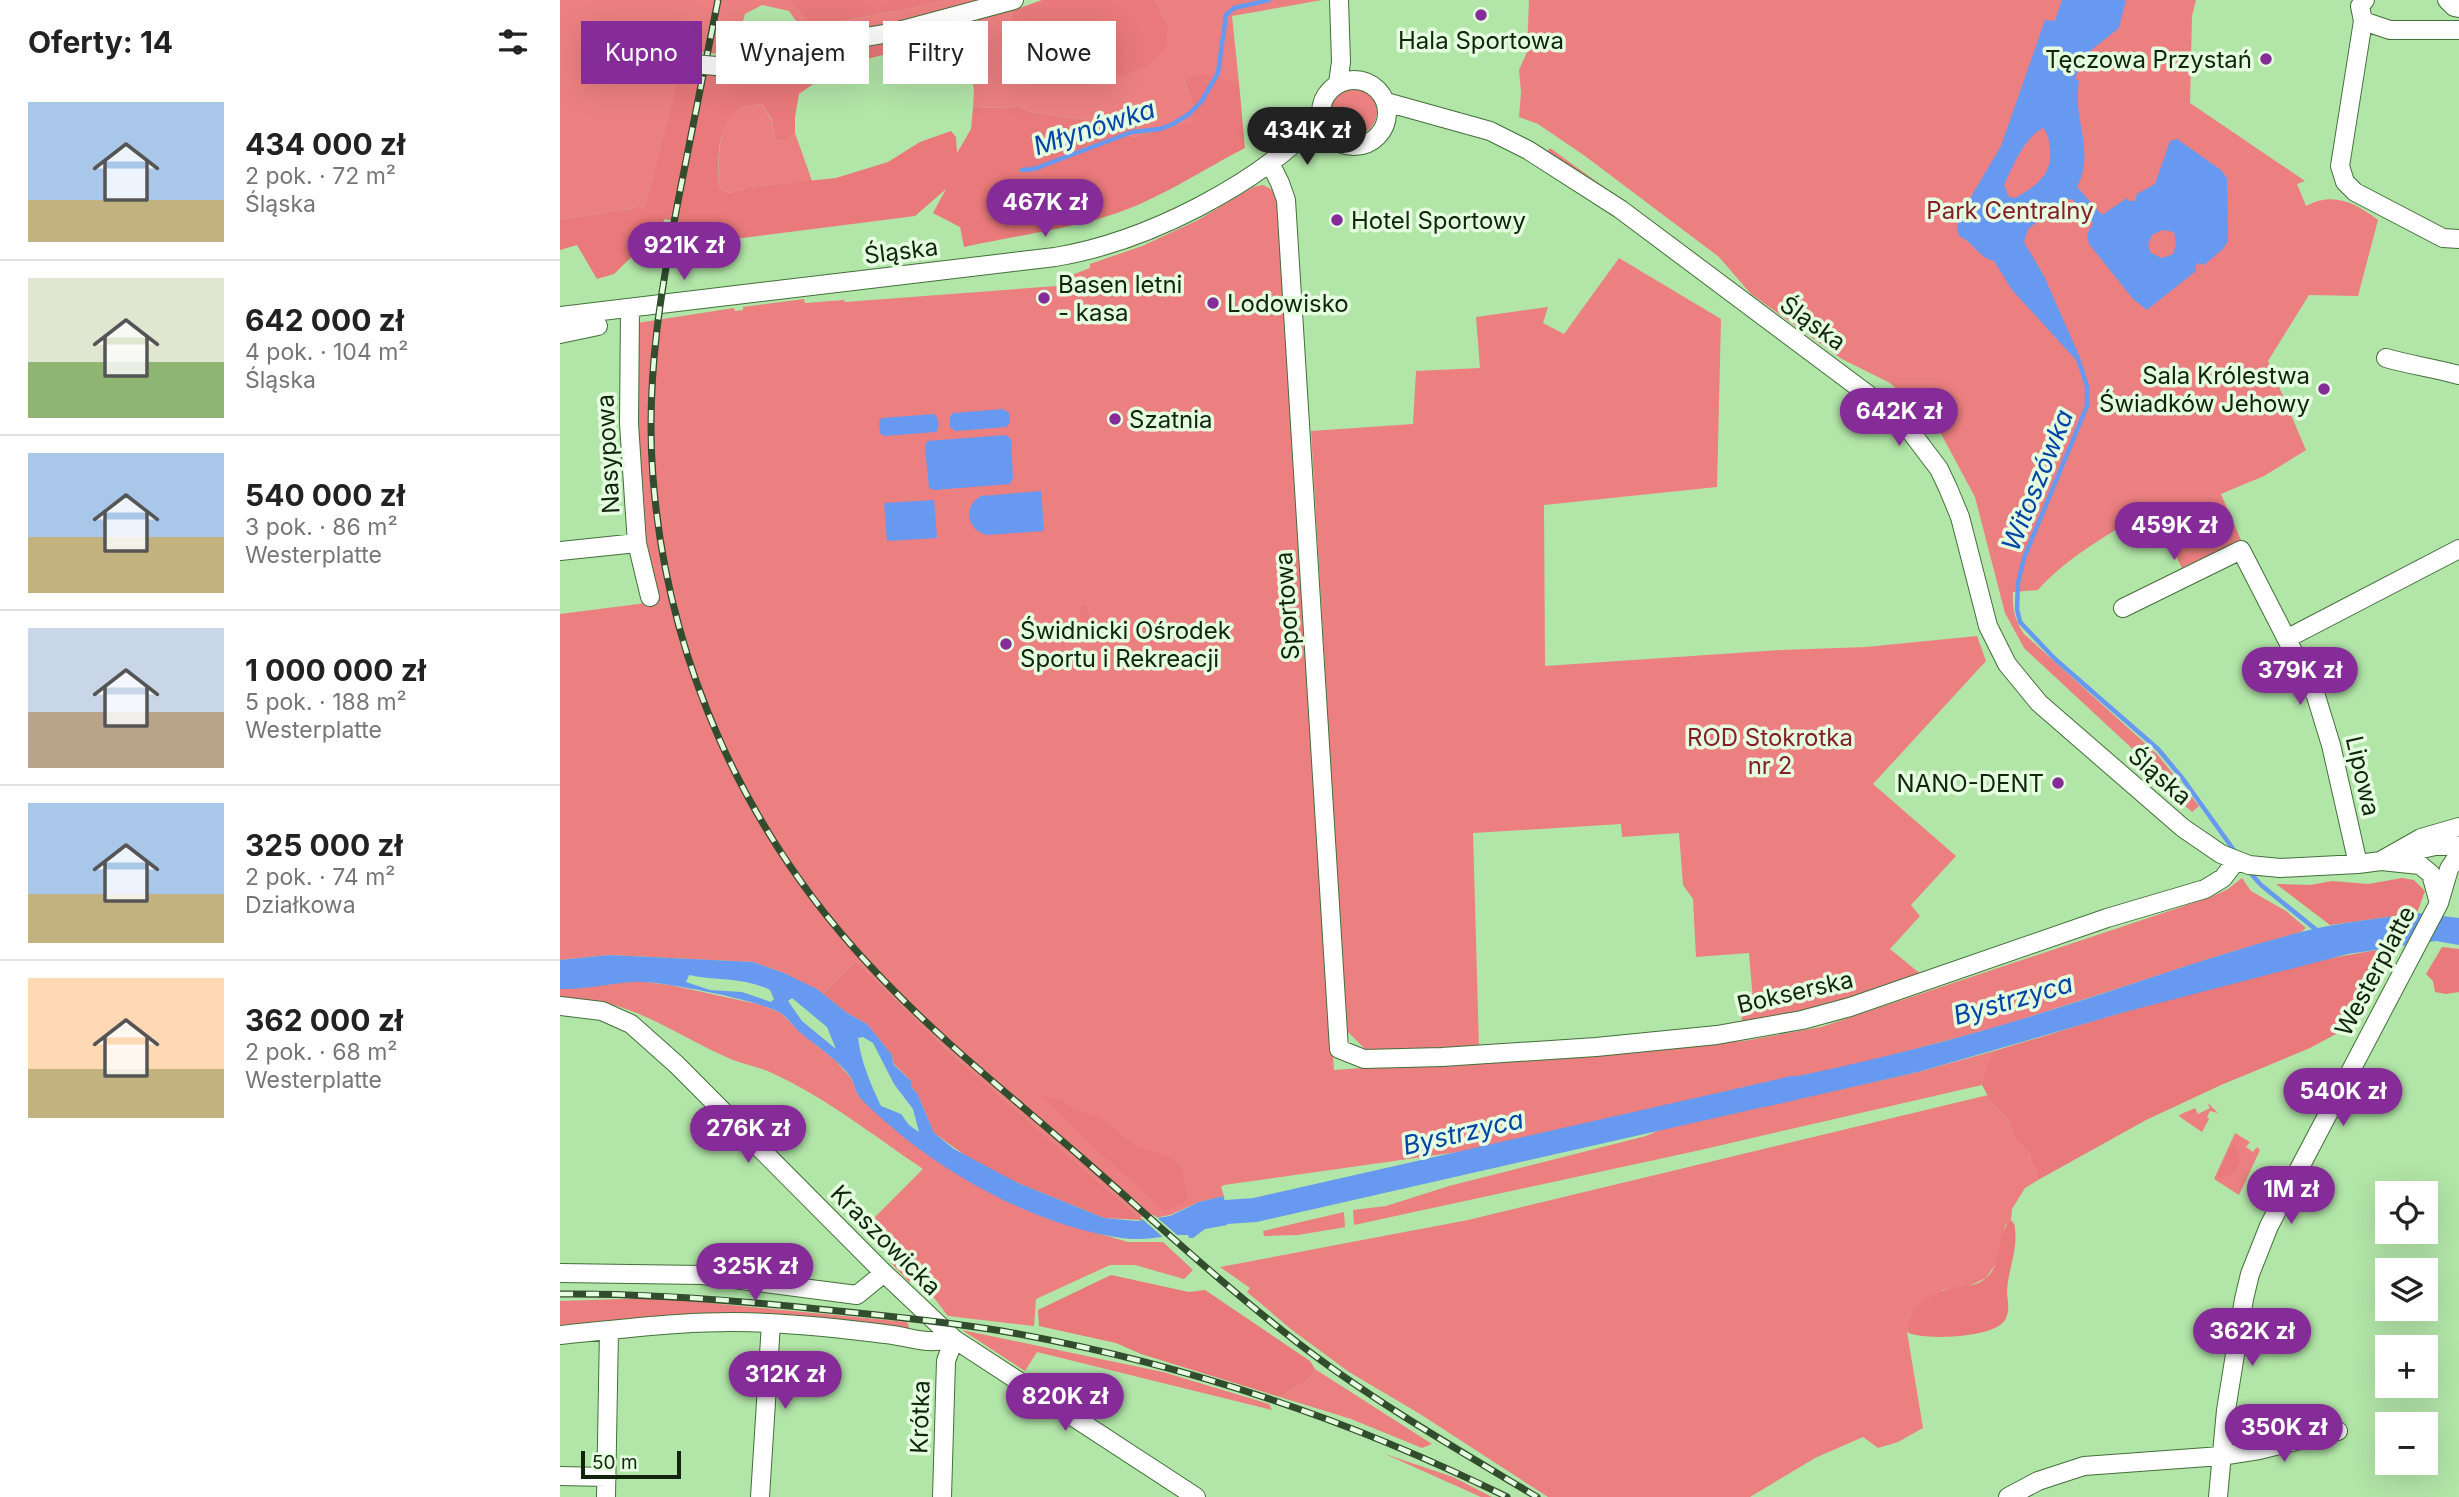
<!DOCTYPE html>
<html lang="pl">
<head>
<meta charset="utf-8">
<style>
  :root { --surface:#fff; --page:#f2f2f2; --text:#222; --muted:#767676; --line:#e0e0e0; --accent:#862c98 }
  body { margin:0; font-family:Inter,sans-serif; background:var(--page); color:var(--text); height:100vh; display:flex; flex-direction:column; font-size:26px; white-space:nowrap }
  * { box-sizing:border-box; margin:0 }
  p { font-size:23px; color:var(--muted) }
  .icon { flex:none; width:38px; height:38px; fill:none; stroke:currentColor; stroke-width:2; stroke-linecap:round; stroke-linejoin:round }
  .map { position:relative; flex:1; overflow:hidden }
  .side { display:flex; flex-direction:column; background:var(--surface); width:560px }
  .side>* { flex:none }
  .banner { position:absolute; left:21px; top:21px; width:665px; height:63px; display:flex; gap:14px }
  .fabs { position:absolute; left:1815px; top:1181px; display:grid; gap:14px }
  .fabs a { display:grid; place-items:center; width:63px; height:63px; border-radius:0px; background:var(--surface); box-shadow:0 7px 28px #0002; font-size:35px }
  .scale { position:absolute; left:21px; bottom:18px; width:100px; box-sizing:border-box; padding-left:7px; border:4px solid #11250d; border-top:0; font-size:19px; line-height:24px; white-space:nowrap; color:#11250d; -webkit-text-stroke:5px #e4fedf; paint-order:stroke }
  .price { position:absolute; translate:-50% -60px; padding:0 16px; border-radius:24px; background:var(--accent); color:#fff; font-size:23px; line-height:46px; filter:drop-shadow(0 2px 4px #0008) }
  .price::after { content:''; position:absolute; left:50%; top:42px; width:21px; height:16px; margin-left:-10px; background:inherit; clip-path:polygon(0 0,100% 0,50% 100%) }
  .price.current { background:#222; color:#fff }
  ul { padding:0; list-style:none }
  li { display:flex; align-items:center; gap:21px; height:175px; padding:0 28px }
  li+li { border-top:2px solid var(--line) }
  li span { display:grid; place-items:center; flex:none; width:196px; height:140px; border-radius:0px; color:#555 }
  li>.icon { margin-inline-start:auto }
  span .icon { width:84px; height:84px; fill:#fffc; stroke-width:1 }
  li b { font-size:30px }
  h2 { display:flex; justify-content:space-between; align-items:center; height:84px; padding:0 28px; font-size:30px }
  .chip { padding:0 24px; border-radius:0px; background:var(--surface); box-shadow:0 7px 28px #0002; font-size:24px; line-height:63px }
  .chip.current { background:var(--accent); color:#fff }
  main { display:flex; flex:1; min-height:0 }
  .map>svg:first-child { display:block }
</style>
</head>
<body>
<main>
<section class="side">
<h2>Oferty: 14<svg class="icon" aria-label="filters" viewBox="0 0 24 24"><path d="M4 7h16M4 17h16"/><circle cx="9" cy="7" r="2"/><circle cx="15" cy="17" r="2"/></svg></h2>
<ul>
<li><span style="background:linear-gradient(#a9c7e8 70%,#c2b280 0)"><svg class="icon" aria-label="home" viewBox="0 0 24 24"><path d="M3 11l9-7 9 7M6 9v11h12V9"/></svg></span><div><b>434 000 zł</b><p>2 pok. · 72 m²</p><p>Śląska</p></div></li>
<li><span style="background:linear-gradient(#dfe7d0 60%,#8fb573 0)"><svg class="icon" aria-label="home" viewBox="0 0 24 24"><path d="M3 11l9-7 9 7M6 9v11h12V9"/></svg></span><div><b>642 000 zł</b><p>4 pok. · 104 m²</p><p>Śląska</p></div></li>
<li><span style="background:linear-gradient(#a9c7e8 60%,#c2b280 0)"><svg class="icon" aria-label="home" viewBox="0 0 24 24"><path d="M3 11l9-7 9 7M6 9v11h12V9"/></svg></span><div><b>540 000 zł</b><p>3 pok. · 86 m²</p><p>Westerplatte</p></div></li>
<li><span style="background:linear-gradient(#c9d6e8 60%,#b9a48a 0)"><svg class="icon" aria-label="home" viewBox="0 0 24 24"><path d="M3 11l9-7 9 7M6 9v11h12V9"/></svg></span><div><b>1 000 000 zł</b><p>5 pok. · 188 m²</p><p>Westerplatte</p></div></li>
<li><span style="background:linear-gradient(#a9c7e8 65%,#c2b280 0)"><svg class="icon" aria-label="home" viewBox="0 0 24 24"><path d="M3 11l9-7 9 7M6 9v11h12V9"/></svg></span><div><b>325 000 zł</b><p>2 pok. · 74 m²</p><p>Działkowa</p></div></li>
<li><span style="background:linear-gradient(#ffd9b3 65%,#c2b280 0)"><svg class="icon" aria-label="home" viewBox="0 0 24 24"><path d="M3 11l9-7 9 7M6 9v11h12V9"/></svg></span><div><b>362 000 zł</b><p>2 pok. · 68 m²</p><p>Westerplatte</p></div></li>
</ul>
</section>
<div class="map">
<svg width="1899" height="1497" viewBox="0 0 1899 1497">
  <rect width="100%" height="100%" fill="#b2e5a8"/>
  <path fill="#ec8081" d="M0,0H228L253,26L354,8L387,0H434L335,26L248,38L229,11L202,5L185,14L174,53L162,54L126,51L85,206L0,220Z
    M595,0H762L672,16L679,83L624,79L633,106V121L575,137L546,130L528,120L471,112L459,107L413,108L414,90L408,51L419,16L451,11L454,37L608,25Z
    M969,0H1636L1632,16L1630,103L1745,181L1737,184L1746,206C1773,191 1796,203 1818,220L1798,296L1749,295L1708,361L1746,450L1704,476L1661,494L1681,540L1622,568L1591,508C1552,533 1509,555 1478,590L1453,592C1452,609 1455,620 1464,634L1597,754L1639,806L1632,812L1595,779L1578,754L1464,648L1445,613L1415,497L1379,430L1330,383L1282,359L1191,294L1159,257L1025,156L978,124L959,117L961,92L959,70L967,52Z
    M771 112a23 23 0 1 1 46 0a23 23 0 1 1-46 0Z
    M202,104L212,121L215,140L225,141L235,133L252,181L190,187L170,193L159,189C158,167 157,133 171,114C178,106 192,105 202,104Z
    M990,148L1044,187L987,152Z
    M703,185L713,190L718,203L774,1070L1184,1041L1261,1027L1651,897L1668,889L1682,878L1691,891L1726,911L1746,928L1741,932L1674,951L1441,1026L1287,1067L1198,1084L919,1149L664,1185L661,1187L664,1196L639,1202L610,1215L583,1220L387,1050L296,961L263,994L224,973L193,962L49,955L0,960V614L94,602L84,532L78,471L77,323L174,308L175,311L183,310V307L244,299L245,303L284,300L285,302L496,286L512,275L530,268V264L582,246L638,220L693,187Z
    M1059,258L1161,319L1157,487L984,505L985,666L1221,650L1306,647L1417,636L1426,661L1313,784L1396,856L1351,905L1360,916L1330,949L1362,975L1252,1011L1182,1023L1180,1003L1193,1001L1189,953L1136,957L1133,899L1123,885L1119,833L1062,837L1061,824L913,833L919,1047L806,1050L785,1029L782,958L751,431L853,424L856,371L920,368L916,317L988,307L983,323L1004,334Z
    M77,981L110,985L202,1005L221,1013L241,1033L275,1060L291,1078L298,1095L350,1141L395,1172L448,1202L486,1218L568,1242H603L633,1270L624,1279L575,1265H550L476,1299L474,1326L388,1316C380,1306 367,1286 355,1280L349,1282L331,1263L332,1248L308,1224L363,1169C317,1138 265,1097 214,1074C198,1066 180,1064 164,1056C107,1030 67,997 0,998V989Z
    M1434,1051L1422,1085L1136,1151L794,1225L793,1210L826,1206L889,1186L1086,1136L1102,1129L1358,1072Z
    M1428,1095L1433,1105L1448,1120L1455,1140L1469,1153L1478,1180L1465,1188L1452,1209L1451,1220L1445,1226L1437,1262L1426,1278L1407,1287L1383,1290L1350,1315L1347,1332L1363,1428L1338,1442L1318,1448L1303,1437L1255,1458L1190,1497H988L860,1414L789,1372L732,1330L687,1292L690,1288L660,1267L908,1220Z
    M1647,1102L1658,1113L1650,1111L1647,1117L1649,1119L1642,1132L1620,1117L1619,1115L1635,1108L1638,1114L1650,1108Z
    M1675,1133L1690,1142L1686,1147L1693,1152L1697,1147L1700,1150L1679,1195L1654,1179Z
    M784,1212L785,1227L780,1228L738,1235L704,1236L703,1231Z
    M97,1298L347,1322L350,1330L156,1314L0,1325V1301Z
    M402,1330L603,1372L709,1404L712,1410L477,1352L465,1371Z
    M755,1369L872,1444L862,1448L791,1419L720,1397L750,1379Z
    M825,1454L893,1477L932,1497H921Z"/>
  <path fill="#e9797a" d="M228,0H387L354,8L253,26Z
    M482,0H595L608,25L605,50L584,68L550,80L528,56L488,65L473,59L454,37L451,11Z
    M410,21L407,31L393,41L350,48L307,59L266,75L239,94L235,117V133L225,141L215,140L212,120L202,104C192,105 178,106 172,114C156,134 158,166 159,189L170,193L190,187L276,178L328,162L360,142L391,131L396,137L397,153L411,129L413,108L459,107L471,112L528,120L546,130L575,137L632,121L633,106L624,79L645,74L679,83L685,148C642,170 598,200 551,215C503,230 453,236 404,247L400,227L373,213L386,189L355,216L150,242L144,247L125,223L105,219L95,234L54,274L37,279L17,245L0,250V220L85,206L118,80L340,41Z
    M524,604L528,607L530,626L525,631L521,627L520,608Z
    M1842,878L1854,880L1865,891L1857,913L1770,925L1716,884L1750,885L1772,881L1808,884Z
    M1837,947L1816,991L1789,1027L1750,1048L1661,1085L1586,1120L1478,1180L1469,1153L1455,1140L1448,1120L1433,1105L1422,1085L1426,1069L1434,1051C1567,1012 1701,966 1837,947Z
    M1882,947L1899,949V992L1886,994L1875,992L1873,981L1866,974Z
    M296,961L387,1050L583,1220L544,1218L458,1183L413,1161L374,1133L357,1093L351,1087V1081L333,1063L332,1055L307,1024L287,1013L263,994Z
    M482,1096C500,1099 502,1103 517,1110C525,1114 535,1115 543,1119C556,1127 563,1139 578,1146C590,1153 607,1152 617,1164C627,1175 623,1187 628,1199L605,1211L536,1149Z
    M1675,1145L1680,1161C1674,1173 1671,1177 1657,1177L1671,1146Z
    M1451,1220C1454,1224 1455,1224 1455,1229C1458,1251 1447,1272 1447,1294C1448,1303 1450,1311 1445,1320C1435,1338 1363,1341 1347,1332C1348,1327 1348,1320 1350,1316C1355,1306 1374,1293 1385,1290C1398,1286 1415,1288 1426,1278C1444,1263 1435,1235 1451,1220Z
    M551,1275L629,1292L645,1290L750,1361L755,1369L750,1379L720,1397L581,1354L556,1343L479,1326L478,1310Z"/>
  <path fill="#6699ef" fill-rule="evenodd" d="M1502,0H1566L1559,28L1524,56L1515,79L1519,81C1512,120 1536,151 1517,187L1542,215L1567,198L1569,201H1575L1577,194L1595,184L1610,141L1617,139L1661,170L1667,178L1668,241L1663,249L1644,265L1638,263L1635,267L1636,271L1587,310L1573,299L1529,244L1527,234L1533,223L1512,199L1506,200L1468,229L1464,242L1484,276L1521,360L1520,362L1517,361L1452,290L1434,261C1417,257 1414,242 1399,236L1397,227L1399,217L1441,146L1485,20L1495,21ZM1483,128C1488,134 1489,140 1490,148C1493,175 1476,186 1455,198L1449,197L1444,185C1453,166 1464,138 1483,128ZM1602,230L1614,232L1616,244L1613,254L1602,258L1591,253L1588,245L1592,235Z
    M443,409L449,413L450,423L446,427L396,431L390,427V417L393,413Z
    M374,414C379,418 380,427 376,432L324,436L320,433L319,421L322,418Z
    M446,435L451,439L453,478L450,484L374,490L369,488L365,447L367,441Z
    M481,491L484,531L427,535C407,530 402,507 421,496Z
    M374,500L377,538L327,541L324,503Z
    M1857,913L1899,918V945L1876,941L1788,954L1565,1012L1358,1072L1205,1107L1198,1084C1280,1068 1361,1049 1442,1025C1542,996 1640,958 1741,932C1779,922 1819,919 1857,913Z
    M49,955L193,962L224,973L257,989L287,1013L307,1024L332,1055L333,1064L351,1081V1087L357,1093L374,1133L394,1149L458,1183L544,1218L577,1221L610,1216L639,1202L664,1196L667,1225L645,1229L633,1238H629L628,1235H619C600,1237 580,1241 561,1238C469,1225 367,1165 302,1100C295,1093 295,1084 290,1076C277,1059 259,1048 242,1034C234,1028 228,1017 219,1012C200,1001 98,980 74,982C49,983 25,990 0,989V960ZM129,975C157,981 184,977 210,990L214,999L211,1002L182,992L150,990L126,982ZM232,998L267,1027L276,1049L242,1021L228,1001ZM303,1037L313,1043L334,1084L353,1109L359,1132L349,1125L341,1114L321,1106C311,1085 301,1062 298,1038Z"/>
  <path fill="#b2e5a8" d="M594,1215L622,1239H605L580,1217Z"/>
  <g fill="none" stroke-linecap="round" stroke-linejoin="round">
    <path stroke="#6699ef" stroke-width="4.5" d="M462,170L474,169L572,132L600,129L613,124L629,114L641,102L658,73L666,15L674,8L709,0
      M1518,359L1527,386V406L1464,558L1458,583L1457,609L1460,622L1495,659L1598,749L1623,779L1676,853
      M1687,869L1701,885L1759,932"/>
    <path stroke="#6699ef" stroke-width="24" d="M633,1219L666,1212L695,1210L1233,1088"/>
    <defs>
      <path id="minor" d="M1805,0L1800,6L1803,21L1780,166L1785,182L1795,192L1883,238L1899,239
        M1887,0L1894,7L1899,8
        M1803,21L1830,30H1899
        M179,59L335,32L454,0
        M761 113a33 33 0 1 1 66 0a33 33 0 1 1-66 0Z
        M778,83L781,62L779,0
        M826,102L930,131L968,150L1060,209L1342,420L1379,469L1388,488L1400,517L1428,626L1447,664L1479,703L1623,828L1661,854L1689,865L1720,868L1798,864L1821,861L1860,865L1871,874L1879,903
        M710,163L720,183L726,200L779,1049L804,1059L882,1057L1036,1047L1157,1035L1242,1020L1290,1007L1547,918L1645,889L1663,878L1676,861
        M70,308L69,423L74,500L77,543L90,597
        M0,316L495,257C586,242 698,185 761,118
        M0,334L38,326
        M1826,358C1850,365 1874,368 1899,375
        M0,551L77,543
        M1563,608L1681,550L1756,696L1771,745L1798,864
        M1728,638L1899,549
        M1849,852L1875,846H1899
        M1822,860L1861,838L1899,827
        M0,1006L42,1011L71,1024L117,1065L324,1273L394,1339L636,1497
        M0,1273L142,1275L297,1295L324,1273
        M0,1335C69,1328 139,1319 208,1323C247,1325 286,1329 325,1334C354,1337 362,1345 394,1339
        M0,1476L47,1477
        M46,1497L49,1330
        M200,1497L211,1323
        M382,1497L386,1361L394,1339
        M1448,1497L1478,1481L1524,1466L1661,1456L1699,1450L1778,1431
        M1658,1497L1666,1410L1684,1299L1690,1274L1709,1226L1879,903L1889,869L1899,854"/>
    </defs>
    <use href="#minor" stroke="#427039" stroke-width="20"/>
    <use href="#minor" stroke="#fff" stroke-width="18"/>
    <defs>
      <path id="rail" d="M158,0C146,62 133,124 121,186C102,283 85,377 93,477C107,661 185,833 312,968C376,1037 451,1096 522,1158C594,1221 663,1285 738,1343C813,1401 895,1448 977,1497
        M0,1294C87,1293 172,1300 258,1309C320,1315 381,1321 442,1331C618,1362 787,1418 947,1497"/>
    </defs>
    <use href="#rail" stroke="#324d2d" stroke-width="7"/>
    <use href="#rail" stroke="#e4fedf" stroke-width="4.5" stroke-dasharray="13" stroke-linecap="butt"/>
    <defs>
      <path id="minor-bridge" d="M121,67L134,64L156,66L179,59"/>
    </defs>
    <use href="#minor-bridge" stroke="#427039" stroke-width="20" stroke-linecap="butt"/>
    <use href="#minor-bridge" stroke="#fff" stroke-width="18"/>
  </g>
  <g fill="#862c98" stroke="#e4fedf" stroke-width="2.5">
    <circle cx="921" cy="15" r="7"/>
    <circle cx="1706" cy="59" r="7"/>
    <circle cx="777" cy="220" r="7"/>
    <circle cx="484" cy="298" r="7"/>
    <circle cx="653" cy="303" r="7"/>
    <circle cx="1764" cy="389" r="7"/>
    <circle cx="555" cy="419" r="7"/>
    <circle cx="446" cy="644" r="7"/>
    <circle cx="1498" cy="783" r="7"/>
  </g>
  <g text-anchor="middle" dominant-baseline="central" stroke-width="7" stroke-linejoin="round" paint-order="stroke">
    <g font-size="24" fill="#11250d" stroke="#e4fedf" text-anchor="start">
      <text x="921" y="40" text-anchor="middle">Hala Sportowa</text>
      <text x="1692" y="59" text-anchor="end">Tęczowa Przystań</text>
      <text x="791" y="220">Hotel Sportowy</text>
      <text x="498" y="284">Basen letni<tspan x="498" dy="28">- kasa</tspan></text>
      <text x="667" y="303">Lodowisko</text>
      <text x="1750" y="375" text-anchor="end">Sala Królestwa<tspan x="1750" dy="28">Świadków Jehowy</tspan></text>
      <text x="569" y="419">Szatnia</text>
      <text x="460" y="630">Świdnicki Ośrodek<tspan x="460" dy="28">Sportu i Rekreacji</tspan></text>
      <text x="1484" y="783" text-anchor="end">NANO-DENT</text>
    </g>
    <g font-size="24" fill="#841f29" stroke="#e4fedf">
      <text x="1450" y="210">Park Centralny</text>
      <text x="1210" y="737">ROD Stokrotka<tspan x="1210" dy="28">nr 2</tspan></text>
    </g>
    <g font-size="24" fill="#11250d" stroke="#e4fedf">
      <text transform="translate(341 251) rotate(-7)">Śląska</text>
      <text transform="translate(1253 323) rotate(36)">Śląska</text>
      <text transform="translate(48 454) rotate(-93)">Nasypowa</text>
      <text transform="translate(727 606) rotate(-94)">Sportowa</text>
      <text transform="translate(1600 776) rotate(41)">Śląska</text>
      <text transform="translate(1803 776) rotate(77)">Lipowa</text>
      <text transform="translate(1815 971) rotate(-62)">Westerplatte</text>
      <text transform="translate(1235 992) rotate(-13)">Bokserska</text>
      <text transform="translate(326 1240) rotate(45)">Kraszowicka</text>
      <text transform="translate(360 1417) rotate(-88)">Krótka</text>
    </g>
    <g font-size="26" font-style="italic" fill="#0444a6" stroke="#e4fedf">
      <text transform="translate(534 127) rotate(-18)">Młynówka</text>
      <text transform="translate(1477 480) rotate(-68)">Witoszówka</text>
      <text transform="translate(1453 999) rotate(-16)">Bystrzyca</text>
      <text transform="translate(903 1132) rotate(-13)">Bystrzyca</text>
    </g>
  </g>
</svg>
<div class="fabs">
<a><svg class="icon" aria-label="locate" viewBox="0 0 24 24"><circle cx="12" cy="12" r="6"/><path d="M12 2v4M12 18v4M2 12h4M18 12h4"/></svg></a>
<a><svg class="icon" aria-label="layers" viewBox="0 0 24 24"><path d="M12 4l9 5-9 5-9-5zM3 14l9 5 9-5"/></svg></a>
<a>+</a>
<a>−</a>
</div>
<div class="scale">50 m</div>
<b class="price current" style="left:747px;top:167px">434K zł</b>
<b class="price" style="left:485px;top:239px">467K zł</b>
<b class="price" style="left:124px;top:282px">921K zł</b>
<b class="price" style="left:1339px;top:448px">642K zł</b>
<b class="price" style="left:1614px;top:562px">459K zł</b>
<b class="price" style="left:1740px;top:707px">379K zł</b>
<b class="price" style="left:1783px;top:1128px">540K zł</b>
<b class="price" style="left:188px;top:1165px">276K zł</b>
<b class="price" style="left:1731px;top:1226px">1M zł</b>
<b class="price" style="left:195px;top:1303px">325K zł</b>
<b class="price" style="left:1692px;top:1368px">362K zł</b>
<b class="price" style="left:225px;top:1411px">312K zł</b>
<b class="price" style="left:505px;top:1433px">820K zł</b>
<b class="price" style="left:1724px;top:1464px">350K zł</b>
<div class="banner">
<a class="chip current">Kupno</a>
<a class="chip">Wynajem</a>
<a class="chip">Filtry</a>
<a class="chip">Nowe</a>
</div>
</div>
</main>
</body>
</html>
